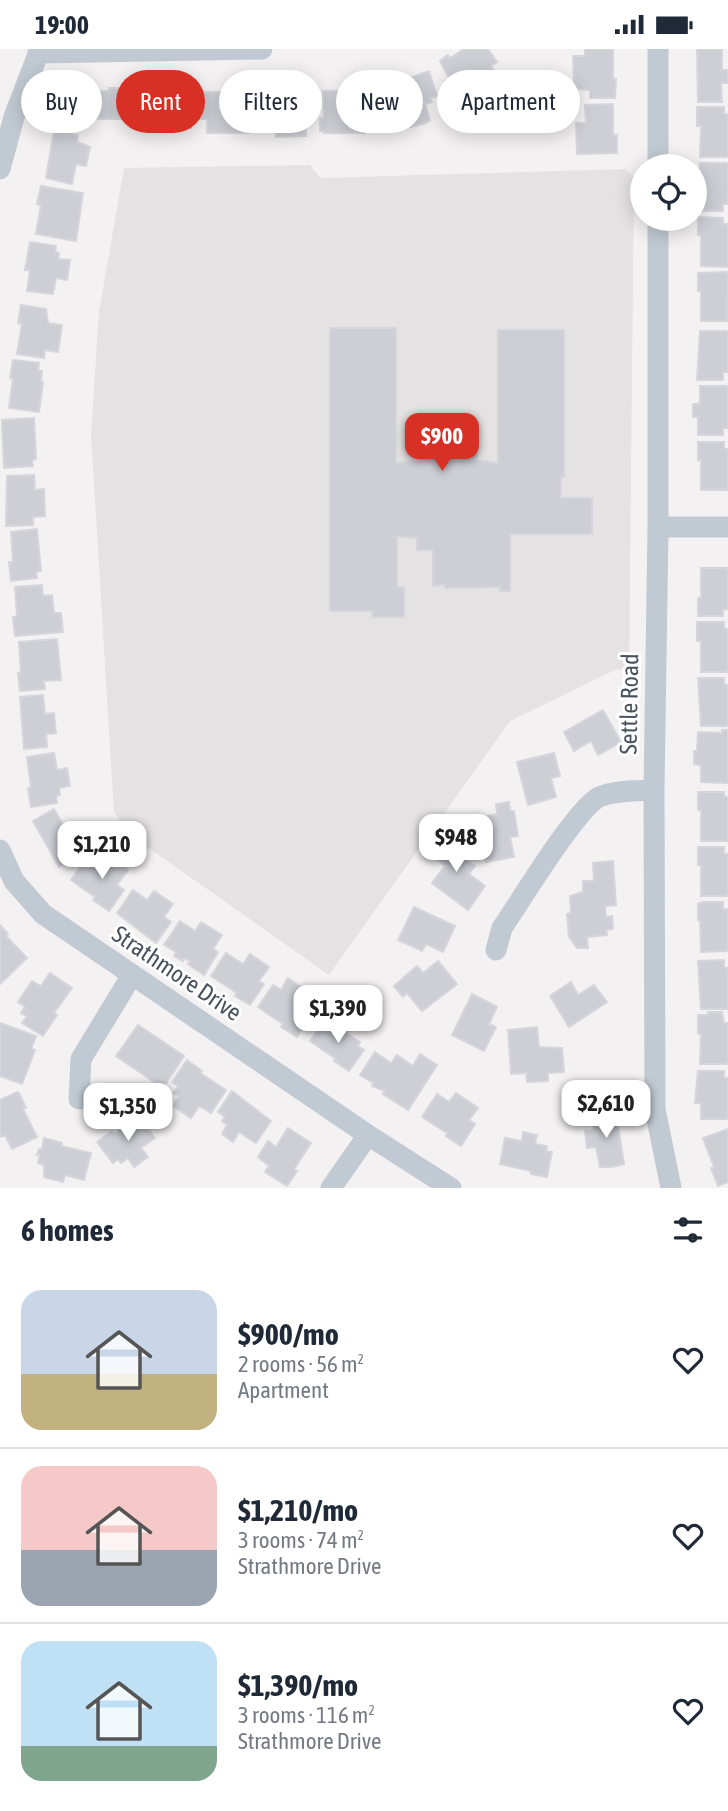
<!DOCTYPE html>
<html lang="en">
<head>
<meta charset="utf-8">
<style>
  :root { --surface:#fff; --page:#f2f2f3; --text:#1f2937; --muted:#747a83; --line:#e0e1e3; --accent:#d93025 }
  body { margin:0; font-family:"Asap Condensed",sans-serif; background:var(--page); color:var(--text); height:100vh; display:flex; flex-direction:column; font-size:26px; white-space:nowrap }
  * { box-sizing:border-box; margin:0 }
  p { font-size:23px; color:var(--muted) }
  .icon { flex:none; width:38px; height:38px; fill:none; stroke:currentColor; stroke-width:2; stroke-linecap:round; stroke-linejoin:round }
  .map { position:relative; height:1139px; overflow:hidden }
  .details { display:flex; flex-direction:column; background:var(--surface); flex:1 }
  .details>* { flex:none }
  .banner { position:absolute; left:21px; top:21px; width:686px; height:63px; display:flex; gap:14px }
  .fabs { position:absolute; left:630px; top:105px; display:grid; gap:14px }
  .fabs a { display:grid; place-items:center; width:77px; height:77px; border-radius:50%; background:var(--surface); box-shadow:0 4px 18px #0003; font-size:35px }
  .price { position:absolute; translate:-50% -60px; padding:0 16px; border-radius:14px; background:#fff; color:#222; font-size:23px; line-height:46px; filter:drop-shadow(0 2px 4px #0008) }
  .price::after { content:''; position:absolute; left:50%; top:42px; width:21px; height:16px; margin-left:-10px; background:inherit; clip-path:polygon(0 0,100% 0,50% 100%) }
  .price.on { background:var(--accent); color:#fff }
  ul { padding:0; list-style:none }
  li { display:flex; align-items:center; gap:21px; height:175px; padding:0 21px }
  li+li { border-top:2px solid var(--line) }
  li span { display:grid; place-items:center; flex:none; width:196px; height:140px; border-radius:21px; color:#555 }
  li>.icon { margin-inline-start:auto }
  span .icon { width:84px; height:84px; fill:#fffc; stroke-width:1 }
  li b { font-size:30px }
  h2 { display:flex; justify-content:space-between; align-items:center; height:84px; padding:0 21px; font-size:30px }
  .chip { padding:0 24px; border-radius:32px; background:var(--surface); box-shadow:0 4px 18px #0003; font-size:24px; line-height:63px }
  .chip.on { background:var(--accent); color:#fff }
  .status { display:flex; justify-content:space-between; align-items:center; height:49px; padding:0 35px; background:var(--surface); direction:ltr }
  .status svg { height:19px; fill:currentColor }
  .map>svg:first-child { display:block }
</style>
</head>
<body>
<div class="status"><b>19:00</b><svg viewBox="0 0 49 12"><path d="M0 12V9h3v3zM5 12V6h3v6zM10 12V3h3v9zM15 12V0h3v12zM26 1h20v11H26zM47 4h2v5h-2z"/></svg></div>
<div class="map">
<svg width="728" height="1139" viewBox="0 0 728 1139">
  <rect width="100%" height="100%" fill="#f3f1f1"/>
  <path fill="#e4e2e3" d="M310,116L320,129L626,120L634,128L629,623L617,620L510,672L329,926L129,785L114,763L91,386L99,263L124,119Z"/>
  <path fill="#cdcfd5" stroke="#d5d6dc" stroke-width="2" d="M464,0H488L497,13L491,17L501,32L454,61L450,52L454,49L445,32L449,29L440,12L448,6L450,9Z
    M585,0H613V30H616L615,49H590V41L574,40L573,7H585Z
    M697,0H722V21H728V34H721L722,53H698Z
    M429,22L437,47L430,49L432,53L425,55L430,71L426,74L403,80L395,76L383,40L413,31L412,28Z
    M156,34H163V39L191,40V79L170,78V74H154V64H140V39H156Z
    M109,39H129V45H134V63L122,66V70H79V42H109Z
    M293,39H312L313,70H306V87L276,88V70H263V43H293Z
    M354,39H372V65H365V84H324V82H320V69H324L323,42H354Z
    M231,40H249V84H207V70H200L201,43H231Z
    M613,55V86H617V104L577,105L576,74H586L585,56Z
    M697,58H724V65H728V108H700L701,77H697Z
    M54,81L78,86L77,93L90,98L86,117L76,115L72,135L46,129Z
    M700,114H728V155H723V162H698Z
    M41,137L83,144L76,192L36,185L41,156L37,155Z
    M698,168L723,169V175H728V218L701,217V186H698Z
    M30,193L56,197L55,203L59,204L58,210L70,211L67,231L56,229L53,245L27,242L30,221H25Z
    M728,223L727,272H701V242H698V224Z
    M21,256L46,260L48,274L62,276L58,303L45,301L44,309L17,305L22,275L18,274Z
    M330,279H396V414L417,412V384H477V411L498,414V281H564V428H561V449H592V485H510V542H500V538L445,539V535L433,537V501H417V489L397,487V538H404V568H372V562H330Z
    M700,282H728V323H723V331H697Z
    M13,311L39,314L38,322H42L41,333H43L39,363L9,359L13,330L10,329Z
    M700,337H728V379H723V386H698V368H693V355H700Z
    M34,369L36,410L32,411L33,417L4,419L2,371Z
    M698,393H724V400H728V441H701V411H698Z
    M34,426L35,441L44,440L45,467L33,468V476L6,477L7,427Z
    M37,480L41,522L36,523L37,529L11,532L9,513H13L11,483Z
    M701,519H728V560H723V567H698V549H701Z
    M42,536L43,547L52,546L54,564H61L63,583L15,587L13,568H17L15,538Z
    M697,573H724V580H728V623H701V592H697Z
    M57,590L61,631L44,632L45,640L20,642L18,624H21L19,593Z
    M698,629H724V636H728V677H701Z
    M43,646L45,665L54,664L56,684L46,685L47,698L24,700L20,648Z
    M603,661L621,693L598,706L591,692L574,702L564,683Z
    M722,681H728V734L701,733V716L694,715V702H697L698,683L722,684Z
    M54,704L57,721L67,719L70,737L59,739L60,746L56,747L57,754L31,758L28,739H31L27,708Z
    M554,704L560,727L551,729L556,748L528,756L517,713Z
    M698,743H724V748H728V792H701V761H698Z
    M509,753L510,762H514L518,787L510,788L514,808L486,813L479,769L497,765L496,755Z
    M54,760L66,781L80,773L87,785L73,794L80,806L59,818L33,772Z
    M450,788L462,797L457,805L475,817L469,825L485,837L468,861L432,834L445,817L428,800L435,791L443,797Z
    M698,798H724V805H728V847H701V816H698Z
    M109,807L128,821L117,836L124,841L109,862L93,851L95,848L71,831L87,809L101,819Z
    M613,812L616,856L605,857L606,868L612,867L613,880L606,881L607,886L587,888L588,899H577L569,888L567,865L571,864L570,847L583,843V832H594L593,814Z
    M133,841L147,851L154,842L173,855L164,868L171,873L156,894L117,864Z
    M702,853H723V860H728V902L701,903L700,871H698V855Z
    M414,858L455,877L443,903L426,895L422,902L398,891Z
    M180,872L195,882L201,873L222,886L213,900L218,903L204,926L188,915L190,912L184,909L183,912L174,907L176,903L164,896Z
    M0,876L8,885L6,887L27,909L0,935Z
    M226,904L243,915L250,905L269,918L259,932L264,935L250,956L235,947L237,944L211,927Z
    M724,911V919H728V960H701L698,912Z
    M438,912L457,935L422,962L407,944L403,948L394,937L417,917L423,924Z
    M50,924L72,939L54,964L57,966L43,987L22,974L27,967L21,964L25,958L18,953L32,932L41,937Z
    M288,929L309,944L302,955L308,959L306,963L312,966L297,988L281,978L283,975L258,958L273,936L281,941Z
    M571,933L578,946L594,936L607,953L569,978L550,947Z
    M472,945L497,958L489,975L496,978L484,1002L452,986Z
    M708,963H722L724,974H728V1015H700L701,985H698V966H708Z
    M325,970L360,993L358,997L364,1001L349,1022L334,1012L336,1010L310,992Z
    M0,974L36,987L31,1000L35,1001L22,1035L0,1027Z
    M138,976L184,1007L163,1039L116,1007Z
    M537,978L539,998L562,999L564,1023L548,1024V1032L527,1033L526,1024L511,1025L508,981Z
    M375,1003L391,1014L397,1006L413,1017L420,1005L437,1016L408,1061L383,1045L385,1042L372,1037L373,1034L360,1026Z
    M187,1011L202,1022L200,1024L226,1041L211,1064L199,1057L191,1069L173,1057L179,1047L173,1044L178,1037L172,1033Z
    M698,1022H724V1029H728V1070H701V1054H695Z
    M232,1042L271,1072L256,1094L239,1083L233,1093L222,1085L227,1076L222,1072L225,1068L218,1063Z
    M17,1043L19,1044L26,1059L23,1060L37,1088L12,1100L5,1086L0,1088V1051Z
    M456,1044L478,1059L469,1071L475,1075L461,1097L446,1087L447,1084L422,1068L437,1045L449,1053Z
    M616,1064L624,1115L611,1118H600L596,1098L587,1099L585,1082L594,1081L592,1067Z
    M139,1067L155,1089L141,1099L148,1108L134,1118L128,1109L121,1114L118,1110L113,1114L97,1093L112,1082L114,1085Z
    M288,1079L311,1094L294,1120L297,1122L287,1137L265,1123L269,1117L258,1108L268,1092L276,1098Z
    M728,1080V1133L718,1137L711,1119L714,1118L703,1089Z
    M523,1083L537,1086L535,1095L547,1097L546,1102L552,1103L547,1128L531,1125V1122L500,1115L505,1089L522,1092Z
    M44,1089L62,1094L61,1097L91,1104L84,1131L65,1126L63,1133L44,1128V1116L38,1114L40,1106H37L39,1100H42Z"/>
  <g fill="none" stroke-linecap="round" stroke-linejoin="round">
    <path stroke="#c1c9d2" stroke-width="21" d="M658,0V117
      M38,4L262,0
      M0,120L14,68L40,0
      M658,170V478L654,741L655,1060L671,1139
      M658,478H728
      M0,801L14,832L43,865L368,1086L451,1139
      M496,901L502,879C520,853 576,760 599,748C615,741 637,742 654,741
      M79,1050L81,1010L132,926
      M331,1139L368,1086"/>
  </g>
  <g text-anchor="middle" dominant-baseline="central" stroke-width="6" stroke-linejoin="round" paint-order="stroke">
    <g font-size="24" fill="#48525e" stroke="#fff">
      <text transform="translate(629 655) rotate(-89)">Settle Road</text>
      <text transform="translate(177 924) rotate(34)">Strathmore Drive</text>
    </g>
  </g>
</svg>
<div class="fabs">
<a><svg class="icon" aria-label="locate" viewBox="0 0 24 24"><circle cx="12" cy="12" r="6"/><path d="M12 2v4M12 18v4M2 12h4M18 12h4"/></svg></a>
</div>
<b class="price on" style="left:442px;top:424px">$900</b>
<b class="price" style="left:456px;top:825px">$948</b>
<b class="price" style="left:102px;top:832px">$1,210</b>
<b class="price" style="left:338px;top:996px">$1,390</b>
<b class="price" style="left:606px;top:1091px">$2,610</b>
<b class="price" style="left:128px;top:1094px">$1,350</b>
<div class="banner">
<a class="chip">Buy</a>
<a class="chip on">Rent</a>
<a class="chip">Filters</a>
<a class="chip">New</a>
<a class="chip">Apartment</a>
</div>
</div>
<section class="details">
<h2>6 homes<svg class="icon" aria-label="filters" viewBox="0 0 24 24"><path d="M4 7h16M4 17h16"/><circle cx="9" cy="7" r="2"/><circle cx="15" cy="17" r="2"/></svg></h2>
<ul>
<li><span style="background:linear-gradient(#c9d6e8 60%,#c2b280 0)"><svg class="icon" aria-label="home" viewBox="0 0 24 24"><path d="M3 11l9-7 9 7M6 9v11h12V9"/></svg></span><div><b>$900/mo</b><p>2 rooms · 56 m²</p><p>Apartment</p></div><svg class="icon" aria-label="heart" viewBox="0 0 24 24"><path d="M12 20l-8-8c-3-5 5-10 8-4 3-6 11-1 8 4z"/></svg></li>
<li><span style="background:linear-gradient(#f6c9c9 60%,#9aa5b1 0)"><svg class="icon" aria-label="home" viewBox="0 0 24 24"><path d="M3 11l9-7 9 7M6 9v11h12V9"/></svg></span><div><b>$1,210/mo</b><p>3 rooms · 74 m²</p><p>Strathmore Drive</p></div><svg class="icon" aria-label="heart" viewBox="0 0 24 24"><path d="M12 20l-8-8c-3-5 5-10 8-4 3-6 11-1 8 4z"/></svg></li>
<li><span style="background:linear-gradient(#bfe0f5 75%,#7fa58c 0)"><svg class="icon" aria-label="home" viewBox="0 0 24 24"><path d="M3 11l9-7 9 7M6 9v11h12V9"/></svg></span><div><b>$1,390/mo</b><p>3 rooms · 116 m²</p><p>Strathmore Drive</p></div><svg class="icon" aria-label="heart" viewBox="0 0 24 24"><path d="M12 20l-8-8c-3-5 5-10 8-4 3-6 11-1 8 4z"/></svg></li>
</ul>
</section>
</body>
</html>
